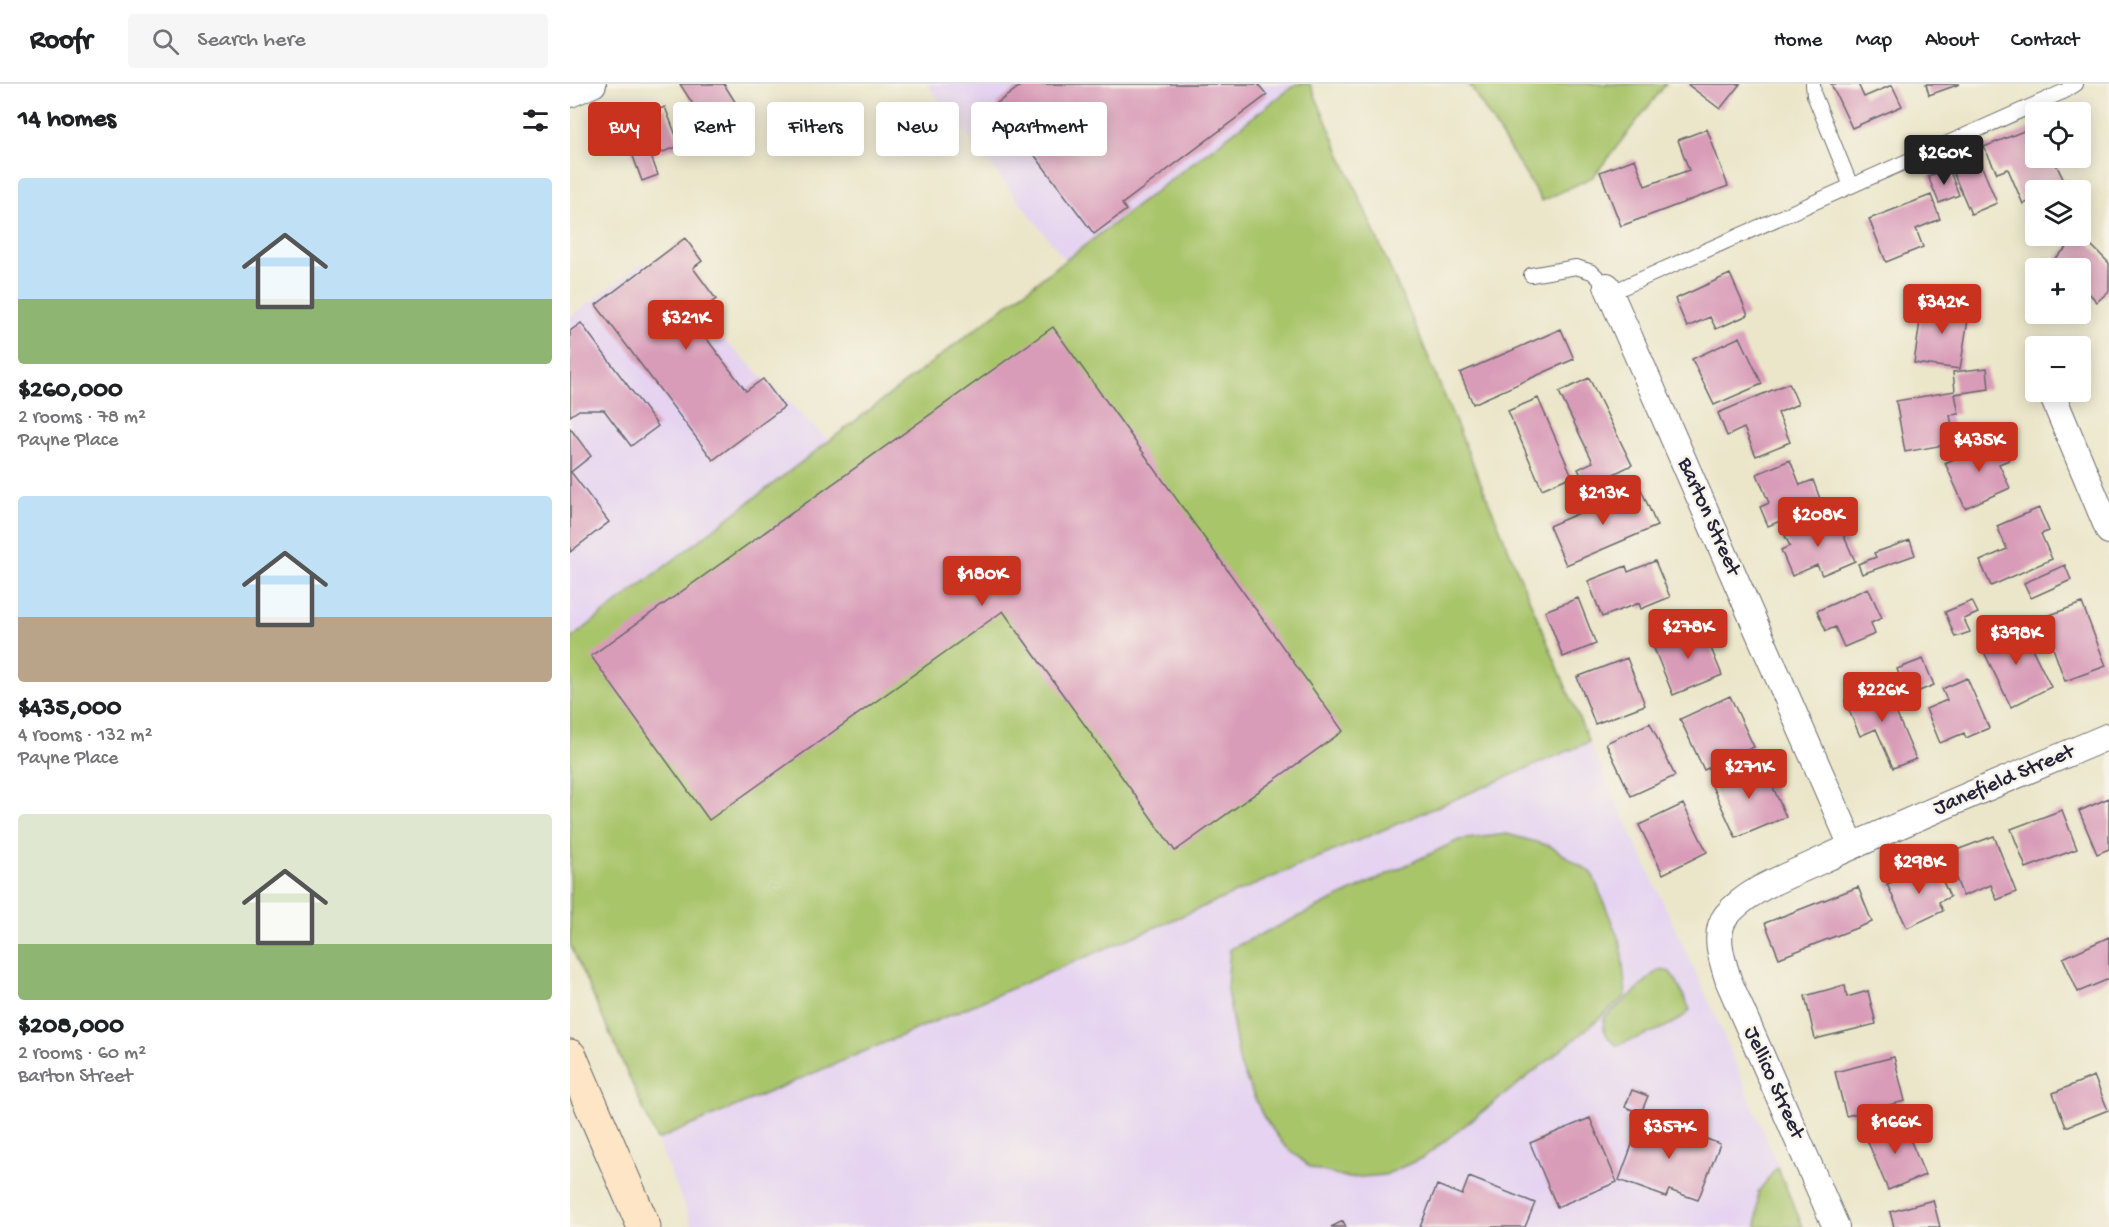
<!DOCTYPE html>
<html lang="en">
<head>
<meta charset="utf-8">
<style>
  :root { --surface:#fff; --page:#f6f6f6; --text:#202124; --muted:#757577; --line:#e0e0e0; --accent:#c8321e }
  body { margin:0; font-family:"Gochi Hand",sans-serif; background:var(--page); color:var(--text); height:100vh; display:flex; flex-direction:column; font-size:22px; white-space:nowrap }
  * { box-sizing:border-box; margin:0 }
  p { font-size:20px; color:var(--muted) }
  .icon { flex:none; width:33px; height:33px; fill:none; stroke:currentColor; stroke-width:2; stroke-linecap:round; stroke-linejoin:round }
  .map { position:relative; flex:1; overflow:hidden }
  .drawer { display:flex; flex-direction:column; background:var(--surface); width:570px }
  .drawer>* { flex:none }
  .banner { position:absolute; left:18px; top:18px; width:570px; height:54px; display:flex; gap:12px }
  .fabs { position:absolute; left:1455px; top:18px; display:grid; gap:12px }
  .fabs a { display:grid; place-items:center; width:66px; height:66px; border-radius:6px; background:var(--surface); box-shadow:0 3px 15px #0003; font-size:30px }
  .price { position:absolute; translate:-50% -51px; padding:0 14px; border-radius:6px; background:var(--accent); color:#fff; font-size:20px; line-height:39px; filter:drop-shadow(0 2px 3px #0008) }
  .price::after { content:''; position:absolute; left:50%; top:36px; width:18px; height:14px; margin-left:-9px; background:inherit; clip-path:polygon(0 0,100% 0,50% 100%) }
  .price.current { background:#222; color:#fff }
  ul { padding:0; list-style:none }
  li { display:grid; align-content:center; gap:12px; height:318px; padding:0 18px }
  li span { display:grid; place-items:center; height:186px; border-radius:6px; color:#555 }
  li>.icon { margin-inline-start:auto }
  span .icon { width:108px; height:108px; fill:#fffc; stroke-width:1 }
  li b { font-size:26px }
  h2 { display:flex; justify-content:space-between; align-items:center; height:72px; padding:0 18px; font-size:26px }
  .pill { padding:0 21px; border-radius:6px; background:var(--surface); box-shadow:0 3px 15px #0003; font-size:21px; line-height:54px }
  .pill.current { background:var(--accent); color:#fff }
  header { display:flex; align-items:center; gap:36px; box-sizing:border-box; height:84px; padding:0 30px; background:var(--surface); border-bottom:2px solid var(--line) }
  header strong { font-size:28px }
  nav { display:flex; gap:33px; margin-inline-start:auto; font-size:21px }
  .search { width:420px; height:54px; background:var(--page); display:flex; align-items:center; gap:15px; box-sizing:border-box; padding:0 21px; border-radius:6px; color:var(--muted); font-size:22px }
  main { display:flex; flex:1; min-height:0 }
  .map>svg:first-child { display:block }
</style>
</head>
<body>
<header>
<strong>Roofr</strong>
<div class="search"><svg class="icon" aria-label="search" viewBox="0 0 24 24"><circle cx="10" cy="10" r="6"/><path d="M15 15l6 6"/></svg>Search here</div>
<nav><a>Home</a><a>Map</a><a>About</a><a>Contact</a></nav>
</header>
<main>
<section class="drawer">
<h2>14 homes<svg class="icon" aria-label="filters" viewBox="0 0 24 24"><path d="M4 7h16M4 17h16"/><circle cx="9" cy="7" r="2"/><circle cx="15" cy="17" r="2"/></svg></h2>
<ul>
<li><span style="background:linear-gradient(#bfe0f5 65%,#8fb573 0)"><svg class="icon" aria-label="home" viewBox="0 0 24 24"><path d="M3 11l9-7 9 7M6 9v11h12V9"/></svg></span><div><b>$260,000</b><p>2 rooms · 78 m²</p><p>Payne Place</p></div></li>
<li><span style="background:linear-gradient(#bfe0f5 65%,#b9a48a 0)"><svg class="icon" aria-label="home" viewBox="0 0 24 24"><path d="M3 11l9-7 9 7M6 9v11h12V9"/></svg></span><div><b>$435,000</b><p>4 rooms · 132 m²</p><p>Payne Place</p></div></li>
<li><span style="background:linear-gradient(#dfe7d0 70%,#8fb573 0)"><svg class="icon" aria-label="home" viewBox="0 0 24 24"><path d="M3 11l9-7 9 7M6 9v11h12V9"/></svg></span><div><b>$208,000</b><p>2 rooms · 60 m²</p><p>Barton Street</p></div></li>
</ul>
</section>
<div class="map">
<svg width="1539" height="1143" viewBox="0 0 1539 1143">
  <rect width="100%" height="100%" fill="#f7f3e8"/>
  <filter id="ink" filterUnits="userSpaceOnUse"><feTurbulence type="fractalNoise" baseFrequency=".0167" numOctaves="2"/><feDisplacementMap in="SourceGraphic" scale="12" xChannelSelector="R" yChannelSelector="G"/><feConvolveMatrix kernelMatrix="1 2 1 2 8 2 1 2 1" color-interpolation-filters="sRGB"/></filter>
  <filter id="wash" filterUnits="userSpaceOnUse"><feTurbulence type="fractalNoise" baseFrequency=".008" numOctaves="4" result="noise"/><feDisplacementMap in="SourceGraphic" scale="24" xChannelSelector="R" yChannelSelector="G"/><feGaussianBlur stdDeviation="1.35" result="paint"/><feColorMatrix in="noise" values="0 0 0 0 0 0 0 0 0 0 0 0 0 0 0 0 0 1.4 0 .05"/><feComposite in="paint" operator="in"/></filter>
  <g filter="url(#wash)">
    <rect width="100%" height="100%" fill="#ebe6c9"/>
    <path fill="#e5d3f1" d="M357,0H726L495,176Z
      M73,178L259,357L0,555V233Z
      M1019,658L1143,926L1233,1143H123L87,1056Z"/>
    <path fill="#a9c56b" stroke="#667453" stroke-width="1.5" d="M726,0H740L850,253L1019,658L87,1056L0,860V555Z
      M899,0H1096L1023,93L972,117Z
      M937,750L980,762L1022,789L1051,861L1056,912L989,968L854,1073L815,1091L779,1094L741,1084L713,1060L693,1032L670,981L657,905L660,865L889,756Z
      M1091,886L1100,888L1107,898L1120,926C1106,943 1068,953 1047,961C1038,956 1030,944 1035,933L1065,908L1083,890Z
      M1207,1083L1233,1143H1187L1188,1108Z"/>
    <g id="blocks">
      <path fill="#d99cb8" d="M110,0H154L172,29L141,49Z
        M453,0H688L697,11L552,120L556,126L524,150L426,20Z
        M1117,0H1170L1150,25Z
        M1261,0H1288L1294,13L1322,1L1332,22L1282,44Z
        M1356,0H1390L1359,11Z
        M95,23L110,62L81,72L88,91L72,97L51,39Z
        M1466,42V74H1483L1497,103L1487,106H1466V115L1453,120L1438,85L1427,89L1414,63Z
        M1137,45L1158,102L1051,142L1030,88L1065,75L1075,102L1119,86L1108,56Z
        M1405,66L1427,119L1401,130L1378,77Z
        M1379,85L1389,111L1369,119L1358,92Z
        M1361,111L1370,135L1346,145L1353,163L1316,178L1299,135Z
        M1509,152H1512L1539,179V207L1527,218L1517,207L1512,213L1510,211V184H1475Z
        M115,154L132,177L123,184L146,215L121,234L176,307L193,295L214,323L143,376L26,221Z
        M1160,190L1178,231L1146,245L1140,233L1117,243L1105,215Z
        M1353,216L1400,223L1390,285L1344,279Z
        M11,239L88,342L61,362L34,326H9L0,332V247Z
        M483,243L773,647L605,767L433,527L139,736L21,572Z
        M991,245L1004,275L903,320L890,289Z
        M1170,253L1192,300L1144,321L1122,275Z
        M1417,284L1419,305L1385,310L1389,330L1380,331L1385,359L1335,368L1326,317L1385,307L1383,288Z
        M1019,294L1062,381L1017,403L1008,385L1023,378L989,308Z
        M1219,299L1228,320L1208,329L1220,358L1186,372L1174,344L1157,352L1148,329Z
        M968,314L1002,392L972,405L938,327Z
        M0,344L21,372L1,388L39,438L0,468Z
        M1430,355L1439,376L1429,380L1440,404L1395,424L1375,379Z
        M1220,376L1230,401L1243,396L1252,420L1198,442L1190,423L1199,419L1187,390Z
        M1070,403L1087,442L996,481L979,442Z
        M1469,424L1479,447L1471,450L1482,475L1421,502L1410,477L1437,465L1427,442Z
        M1264,430L1285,477L1252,491L1247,481L1222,492L1211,466L1220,462L1215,452Z
        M1340,456L1345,471L1292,490L1288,480L1306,473L1304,469Z
        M1085,477L1100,513L1071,525L1069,519L1032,533L1018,497L1056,482L1058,488Z
        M1495,481L1501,496L1461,514L1454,499Z
        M1298,504L1312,534L1301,539L1305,550L1274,563L1265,543L1256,547L1247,527Z
        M1008,514L1026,560L993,573L975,527Z
        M1402,517L1408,529L1394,535L1400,548L1385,553L1375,528Z
        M1512,519L1536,582L1495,597L1472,534Z
        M1132,542L1152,591L1103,611L1083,562Z
        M1451,542L1481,603L1441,623L1411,562Z
        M1057,574L1075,621L1025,640L1007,593Z
        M1353,575L1364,601L1337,612L1327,585Z
        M1397,594L1419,644L1396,654L1394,649L1370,659L1356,625L1377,616L1372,605Z
        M1314,600L1346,675L1323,684L1306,645L1290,652L1275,617Z
        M1160,612L1184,663L1134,686L1110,635Z
        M1080,639L1105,692L1061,712L1036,659Z
        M1192,678L1216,733L1166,754L1141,700Z
        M1539,714V765L1527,770L1509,727Z
        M1113,720L1137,768L1093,790L1069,741Z
        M1492,726L1507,765L1456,784L1441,745Z
        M1424,752L1446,808L1427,816L1421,801L1393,812L1376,770Z
        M1364,778L1380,813L1369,818L1373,827L1337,844L1317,800Z
        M1288,803L1302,838L1209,874L1195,839Z
        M1539,853V895L1508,908L1493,874Z
        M1275,901L1277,913L1298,907L1306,940L1245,955L1235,912Z
        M1324,973L1335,1017L1276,1032L1265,988Z
        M1524,992L1538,1026L1496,1043L1483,1009Z
        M1062,1006L1078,1012L1071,1029L1055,1023Z
        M1073,1031L1150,1060L1128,1116L1099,1106L1096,1113L1049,1096Z
        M1020,1034L1047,1098L987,1123L960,1059Z
        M1332,1036L1355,1091L1318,1106L1295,1051Z
        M899,1093L965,1119L955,1143H850L867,1101L892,1111Z
        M1363,1116L1370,1143H1324L1320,1128Z
        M773,1137L776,1143H761Z"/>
    </g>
  </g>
  <g filter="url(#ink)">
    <use href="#blocks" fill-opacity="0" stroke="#68676d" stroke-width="1.5"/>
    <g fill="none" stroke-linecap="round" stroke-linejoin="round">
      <defs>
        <path id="lane" d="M1243,0L1244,11L1281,102
          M961,191L1006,183L1022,188L1037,202
          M1040,209L1495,7L1506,0"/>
        <path id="street" d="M0,10L23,0
          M1037,202L1282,762
          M1481,308L1539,447
          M1266,1143L1159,898C1153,879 1142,850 1156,832C1179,804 1219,792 1250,777C1345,733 1443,693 1539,652"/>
        <path id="secondary" d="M0,972L74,1143"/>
      </defs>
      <use href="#lane" stroke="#68676d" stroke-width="16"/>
      <use href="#street" stroke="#68676d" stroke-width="28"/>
      <use href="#secondary" stroke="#68676d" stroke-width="35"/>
      <use href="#lane" stroke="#fff" stroke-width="14"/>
      <use href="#street" stroke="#fff" stroke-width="26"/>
      <use href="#secondary" stroke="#fde5c5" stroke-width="33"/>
    </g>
  </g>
  <g text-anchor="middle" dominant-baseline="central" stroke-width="5" stroke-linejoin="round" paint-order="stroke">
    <g font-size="22" fill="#22223b" stroke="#f7f3e8">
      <text transform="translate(1138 433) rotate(66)">Barton Street</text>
      <text transform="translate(1434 697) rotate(-23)">Janefield Street</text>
      <text transform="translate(1203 999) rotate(66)">Jellico Street</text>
    </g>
  </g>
</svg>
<div class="fabs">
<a><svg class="icon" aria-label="locate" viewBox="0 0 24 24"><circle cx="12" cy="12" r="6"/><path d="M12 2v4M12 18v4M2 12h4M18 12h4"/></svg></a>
<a><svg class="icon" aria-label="layers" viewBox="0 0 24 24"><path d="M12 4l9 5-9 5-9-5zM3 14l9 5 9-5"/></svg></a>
<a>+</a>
<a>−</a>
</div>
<b class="price current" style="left:1374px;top:102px">$260K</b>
<b class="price" style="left:1372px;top:251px">$342K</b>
<b class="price" style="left:116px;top:267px">$321K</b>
<b class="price" style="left:1409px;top:389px">$435K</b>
<b class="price" style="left:1033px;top:442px">$213K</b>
<b class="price" style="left:1248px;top:464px">$208K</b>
<b class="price" style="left:412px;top:523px">$180K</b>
<b class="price" style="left:1118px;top:576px">$278K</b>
<b class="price" style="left:1446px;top:582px">$398K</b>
<b class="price" style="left:1312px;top:639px">$226K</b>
<b class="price" style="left:1179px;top:716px">$271K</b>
<b class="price" style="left:1349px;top:811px">$298K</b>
<b class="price" style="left:1325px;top:1071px">$166K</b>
<b class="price" style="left:1099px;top:1076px">$357K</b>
<div class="banner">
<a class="pill current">Buy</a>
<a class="pill">Rent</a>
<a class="pill">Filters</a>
<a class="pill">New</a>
<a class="pill">Apartment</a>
</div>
</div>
</main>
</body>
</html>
